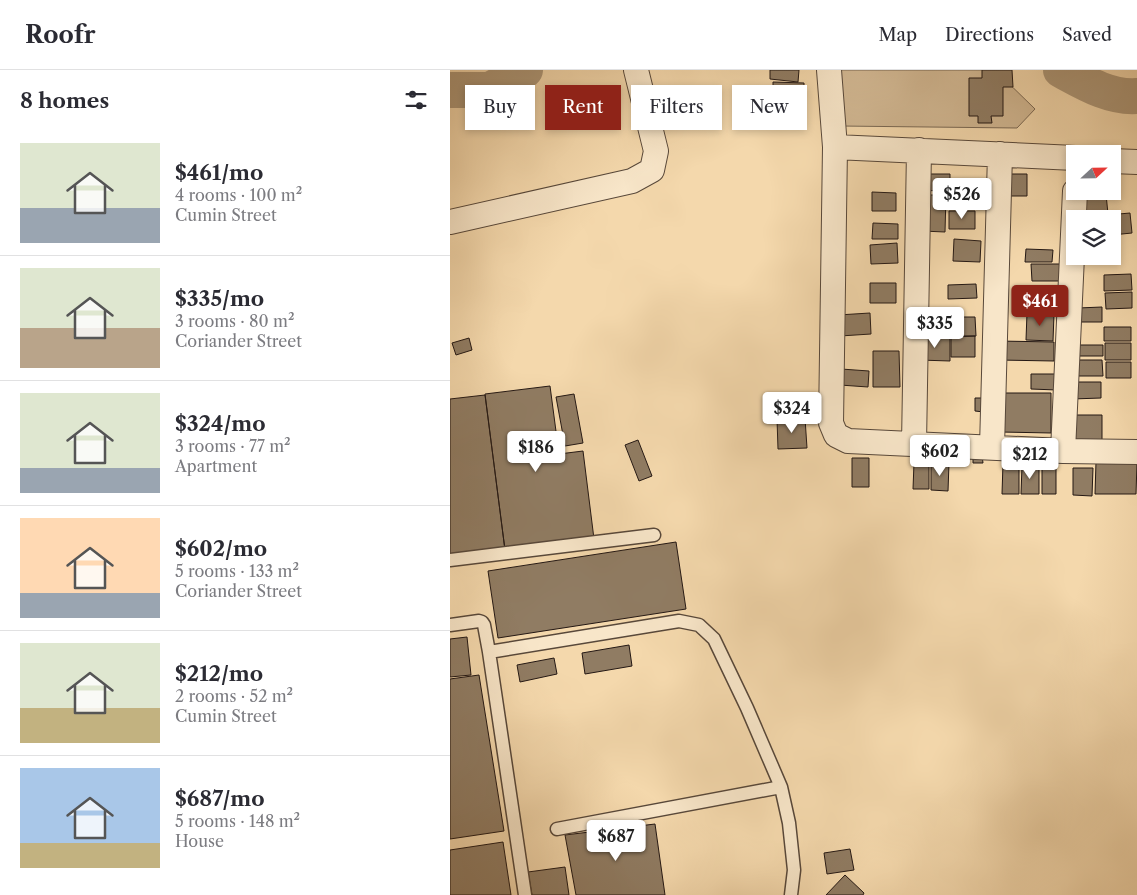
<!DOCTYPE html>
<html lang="en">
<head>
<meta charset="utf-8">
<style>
  :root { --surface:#fff; --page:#f7f7f7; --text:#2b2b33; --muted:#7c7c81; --line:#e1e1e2; --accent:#8f2418 }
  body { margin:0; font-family:"Libre Caslon Text",serif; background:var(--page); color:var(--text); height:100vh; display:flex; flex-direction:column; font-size:19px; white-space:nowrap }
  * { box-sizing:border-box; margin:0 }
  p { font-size:16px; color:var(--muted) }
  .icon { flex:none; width:28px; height:28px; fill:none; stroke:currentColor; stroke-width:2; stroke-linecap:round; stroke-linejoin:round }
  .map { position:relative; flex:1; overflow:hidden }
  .drawer { display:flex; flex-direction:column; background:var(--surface); width:450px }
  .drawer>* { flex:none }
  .guide { position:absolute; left:15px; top:15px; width:475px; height:45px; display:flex; gap:10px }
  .needle { width:32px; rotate:68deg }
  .tools { position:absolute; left:616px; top:75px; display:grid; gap:10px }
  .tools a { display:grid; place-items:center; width:55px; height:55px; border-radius:0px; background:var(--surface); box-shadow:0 2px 8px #0003; font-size:25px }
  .price { position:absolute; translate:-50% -42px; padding:0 11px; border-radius:5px; background:#fff; color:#222; font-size:16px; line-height:32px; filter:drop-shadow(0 1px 2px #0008) }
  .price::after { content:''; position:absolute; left:50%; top:30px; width:15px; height:11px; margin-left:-8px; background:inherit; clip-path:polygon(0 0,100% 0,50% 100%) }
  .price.active { background:var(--accent); color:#fff }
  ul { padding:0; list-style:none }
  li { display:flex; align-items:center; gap:15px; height:125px; padding:0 20px }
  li+li { border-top:1px solid var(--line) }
  li span { display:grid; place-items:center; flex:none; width:140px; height:100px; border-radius:0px; color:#555 }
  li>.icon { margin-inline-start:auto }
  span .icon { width:60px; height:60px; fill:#fffc; stroke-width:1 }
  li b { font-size:21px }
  h2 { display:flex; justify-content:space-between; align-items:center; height:60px; padding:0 20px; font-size:21px }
  .tag { padding:0 18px; border-radius:0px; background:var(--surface); box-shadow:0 2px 8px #0003; font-size:18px; line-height:45px }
  .tag.active { background:var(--accent); color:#fff }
  header { display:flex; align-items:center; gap:30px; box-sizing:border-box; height:70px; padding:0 25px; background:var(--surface); border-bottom:1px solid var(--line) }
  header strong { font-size:24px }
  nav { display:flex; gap:28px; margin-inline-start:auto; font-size:18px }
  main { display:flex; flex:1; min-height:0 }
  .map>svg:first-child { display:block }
</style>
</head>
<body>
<header>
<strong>Roofr</strong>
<nav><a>Map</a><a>Directions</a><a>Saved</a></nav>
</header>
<main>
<section class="drawer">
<h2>8 homes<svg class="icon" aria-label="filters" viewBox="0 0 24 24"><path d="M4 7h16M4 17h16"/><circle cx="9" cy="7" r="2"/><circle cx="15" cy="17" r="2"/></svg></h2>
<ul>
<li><span style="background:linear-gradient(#dfe7d0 65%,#9aa5b1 0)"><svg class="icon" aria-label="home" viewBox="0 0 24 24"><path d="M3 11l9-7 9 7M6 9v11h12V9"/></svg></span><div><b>$461/mo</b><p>4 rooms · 100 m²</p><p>Cumin Street</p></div></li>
<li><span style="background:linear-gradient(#dfe7d0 60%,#b9a48a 0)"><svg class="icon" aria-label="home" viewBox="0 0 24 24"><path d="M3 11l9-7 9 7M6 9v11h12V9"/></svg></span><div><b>$335/mo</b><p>3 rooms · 80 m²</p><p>Coriander Street</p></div></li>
<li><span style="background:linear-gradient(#dfe7d0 75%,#9aa5b1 0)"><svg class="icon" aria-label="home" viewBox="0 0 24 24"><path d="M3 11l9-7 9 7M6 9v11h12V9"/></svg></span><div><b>$324/mo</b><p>3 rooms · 77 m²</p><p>Apartment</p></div></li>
<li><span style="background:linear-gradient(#ffd9b3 75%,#9aa5b1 0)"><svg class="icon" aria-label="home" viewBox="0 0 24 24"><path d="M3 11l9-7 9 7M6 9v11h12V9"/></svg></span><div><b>$602/mo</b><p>5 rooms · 133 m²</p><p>Coriander Street</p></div></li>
<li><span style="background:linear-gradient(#dfe7d0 65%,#c2b280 0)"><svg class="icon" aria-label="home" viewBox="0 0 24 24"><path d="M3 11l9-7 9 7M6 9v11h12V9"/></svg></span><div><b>$212/mo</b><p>2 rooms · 52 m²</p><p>Cumin Street</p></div></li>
<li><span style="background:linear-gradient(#a9c7e8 75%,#c2b280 0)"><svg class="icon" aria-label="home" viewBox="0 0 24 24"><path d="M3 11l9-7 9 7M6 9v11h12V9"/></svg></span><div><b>$687/mo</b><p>5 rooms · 148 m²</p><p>House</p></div></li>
</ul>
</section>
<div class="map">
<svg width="687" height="825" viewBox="0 0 687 825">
  <rect width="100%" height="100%" fill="#f4d8ac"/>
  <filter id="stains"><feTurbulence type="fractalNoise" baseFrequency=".004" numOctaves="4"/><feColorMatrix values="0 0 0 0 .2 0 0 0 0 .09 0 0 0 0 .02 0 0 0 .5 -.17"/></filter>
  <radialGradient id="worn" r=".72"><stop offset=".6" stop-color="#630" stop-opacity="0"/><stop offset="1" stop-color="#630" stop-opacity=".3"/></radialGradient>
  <path fill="#d1b792" stroke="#7a6853" d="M383,0H545L585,39L567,58L390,56Z"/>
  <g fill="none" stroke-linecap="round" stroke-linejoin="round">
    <path stroke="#ad9778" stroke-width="36" d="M611,0C635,13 660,28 687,26
      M0,20H40L75,0"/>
  </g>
  <path fill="#907c63" stroke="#241814" d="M320,0H349L348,12L320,9Z
    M532,0H562L563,17H553V46H541L542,53H528V46H519V8H532Z
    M323,12L354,13V29L323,28Z
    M322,30L354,31V51L322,50Z
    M471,104H500V120L471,121Z
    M551,104H577V126H551Z
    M422,122L446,123V141H422Z
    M656,124L658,144L630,146L628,126Z
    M472,125H496L495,162L472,161Z
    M499,141H525V159H499Z
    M680,143L682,163L662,165V149H658V145Z
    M423,153L448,154V169H422Z
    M504,169L531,171L530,192L503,191Z
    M447,173L448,193L421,194L420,175Z
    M576,179L603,180L602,192H575Z
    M581,194H610V211H582Z
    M681,204L682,220L654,221V205Z
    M420,213H446V233H420Z
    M526,214L527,228L498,229V215Z
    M682,222V238L656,239L655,223Z
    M652,237V252H629L628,238Z
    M420,243L421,264L390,266L388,245Z
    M577,243L604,244L603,271L576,270Z
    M496,247H525L526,266L497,267Z
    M654,257H681V271H654Z
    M501,266H525V287H501Z
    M469,267H500V291L469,290Z
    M19,268L22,280L6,285L2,273Z
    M548,271L604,272V291L548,290Z
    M655,273H681V290H655Z
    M623,275H653V286H623Z
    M423,281H449L450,317H423Z
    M625,290H652L653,306H625Z
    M656,292H681V308H656Z
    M391,299L419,301L418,317L390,315Z
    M581,304H607V320L581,319Z
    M622,312H651V328L622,329Z
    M100,316L109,384L133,381L144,469L55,480L35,324Z
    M551,323H601V363L550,362Z
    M124,324L133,373L115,376L106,327Z
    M35,325L55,480L0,487V329Z
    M525,328H534V342L525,341Z
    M623,345H652V370L623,371Z
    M355,348L357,378L328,379L327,349Z
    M188,370L202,406L189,411L175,375Z
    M523,385H532L533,393H523Z
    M402,388H419V417H402Z
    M646,392H687L686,424H645Z
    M464,393L479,394V419H463Z
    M481,393H499L498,421L481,420Z
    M553,393L569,394V424H552Z
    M572,396H589V424H571Z
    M592,397H606V424H592Z
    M623,398H643L642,426L623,425Z
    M226,472L236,539L48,568L38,501Z
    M17,567L21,605L0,607V569Z
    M179,575L182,596L135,604L132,583Z
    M104,588L107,604L70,612L67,595Z
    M29,605L54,761L0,769V609Z
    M205,754L215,825H126L115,765Z
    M53,772L61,825H0V780Z
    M400,779L404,800L377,804L374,783Z
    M115,797L119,825H82L78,802Z
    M395,805L414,823L413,825H376Z"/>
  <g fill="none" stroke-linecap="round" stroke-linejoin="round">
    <defs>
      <path id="service" d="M0,490L204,465
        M0,555L29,551L32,552L34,555L39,582L75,825
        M39,582L229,551L249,555L264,569L297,638L331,717L339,753L344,800L341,825
        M107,759L331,717"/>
      <path id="minor" d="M379,0L385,77L381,353L386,365L398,371L613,381L687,382
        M385,77L625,88
        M662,91L687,92
        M0,152L182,111L202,100L206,81L186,0
        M464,374L469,80
        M542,377L550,84
        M613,381L625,121"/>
    </defs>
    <use href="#service" stroke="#58483a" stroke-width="15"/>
    <use href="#minor" stroke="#58483a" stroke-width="26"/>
    <use href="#service" stroke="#f8e6c9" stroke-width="12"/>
    <use href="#minor" stroke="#f8e6c9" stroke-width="24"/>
  </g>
  <rect width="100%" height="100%" filter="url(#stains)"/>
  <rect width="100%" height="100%" fill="url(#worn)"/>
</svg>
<div class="tools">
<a><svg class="needle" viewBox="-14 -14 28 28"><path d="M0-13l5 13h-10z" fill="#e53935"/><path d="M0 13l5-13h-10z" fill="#7c7c81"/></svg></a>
<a><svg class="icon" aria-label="layers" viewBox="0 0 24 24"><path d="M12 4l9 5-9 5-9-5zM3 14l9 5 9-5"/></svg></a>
</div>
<b class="price" style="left:512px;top:150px">$526</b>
<b class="price active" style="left:590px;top:257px">$461</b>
<b class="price" style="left:485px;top:279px">$335</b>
<b class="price" style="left:342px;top:364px">$324</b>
<b class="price" style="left:86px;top:403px">$186</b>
<b class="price" style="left:490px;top:407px">$602</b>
<b class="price" style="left:580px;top:410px">$212</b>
<b class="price" style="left:166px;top:792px">$687</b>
<div class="guide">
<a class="tag">Buy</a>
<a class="tag active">Rent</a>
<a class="tag">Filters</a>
<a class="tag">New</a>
</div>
</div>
</main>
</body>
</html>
